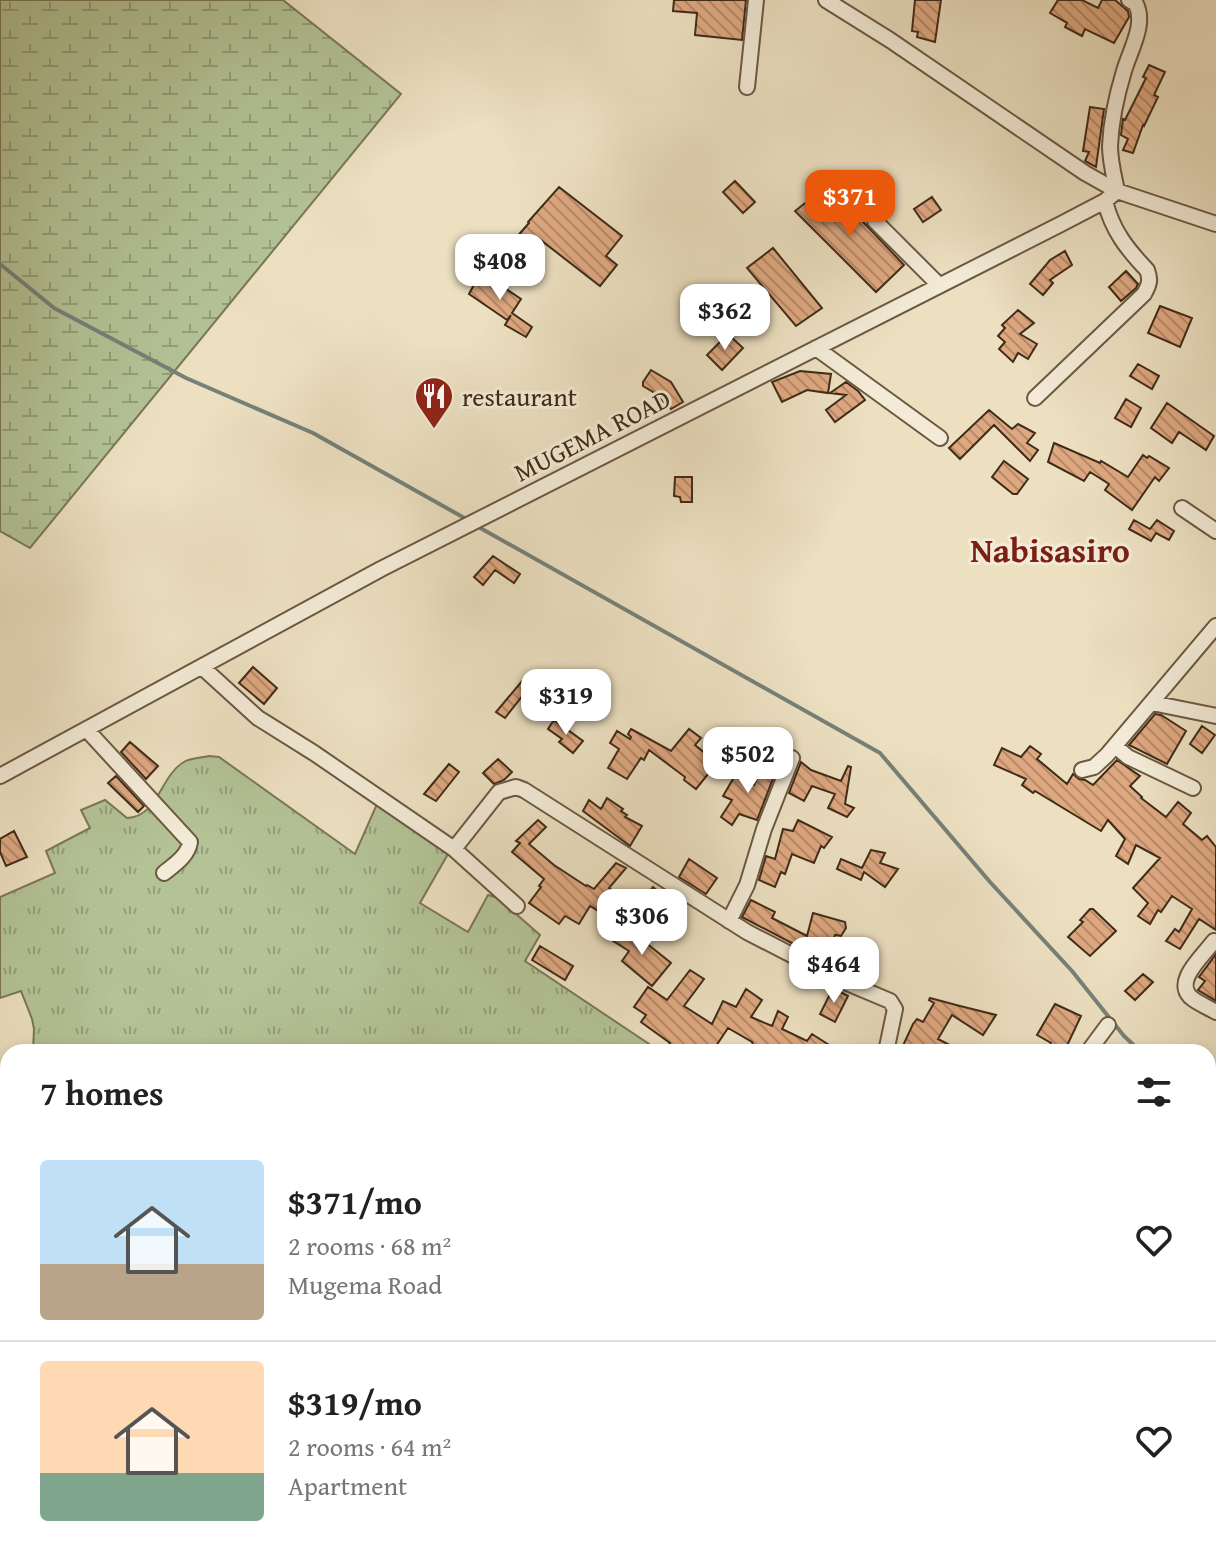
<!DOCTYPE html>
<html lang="en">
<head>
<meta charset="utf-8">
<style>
  :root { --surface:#fff; --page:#f6f6f6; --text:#222; --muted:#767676; --line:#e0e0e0; --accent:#ea580c }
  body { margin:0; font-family:"Gentium Book Plus",serif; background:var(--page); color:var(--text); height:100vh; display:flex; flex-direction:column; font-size:30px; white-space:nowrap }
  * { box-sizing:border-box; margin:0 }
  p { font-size:26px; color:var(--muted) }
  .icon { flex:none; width:44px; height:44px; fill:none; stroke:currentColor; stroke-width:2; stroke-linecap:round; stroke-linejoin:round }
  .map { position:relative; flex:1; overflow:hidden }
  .panel { position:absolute; left:0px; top:1044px; width:1216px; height:514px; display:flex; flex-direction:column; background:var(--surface); border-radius:24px 24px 0 0; box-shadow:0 4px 12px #0003 }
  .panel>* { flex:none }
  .price { position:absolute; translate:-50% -68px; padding:0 18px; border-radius:16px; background:#fff; color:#222; font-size:26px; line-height:52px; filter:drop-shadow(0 2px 4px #0008) }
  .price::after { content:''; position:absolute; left:50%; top:48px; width:24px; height:18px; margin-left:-12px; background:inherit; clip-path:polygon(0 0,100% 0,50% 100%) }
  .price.current { background:var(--accent); color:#fff }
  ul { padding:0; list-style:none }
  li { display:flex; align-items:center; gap:24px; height:200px; padding:0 40px }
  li+li { border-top:2px solid var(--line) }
  li span { display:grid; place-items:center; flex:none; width:224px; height:160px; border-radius:8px; color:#555 }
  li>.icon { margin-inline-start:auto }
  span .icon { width:96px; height:96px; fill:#fffc; stroke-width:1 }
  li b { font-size:34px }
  h2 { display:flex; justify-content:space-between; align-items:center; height:96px; padding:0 40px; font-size:34px }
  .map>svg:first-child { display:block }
</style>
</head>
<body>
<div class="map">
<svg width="1216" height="1557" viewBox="0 0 1216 1557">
  <defs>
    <pattern id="grass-tufts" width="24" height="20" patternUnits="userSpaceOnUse" patternTransform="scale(2)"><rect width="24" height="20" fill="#b3c396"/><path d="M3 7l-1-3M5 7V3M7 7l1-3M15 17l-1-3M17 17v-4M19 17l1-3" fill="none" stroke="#939f79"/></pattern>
    <pattern id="wetland-marsh" width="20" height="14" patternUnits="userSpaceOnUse" patternTransform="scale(2)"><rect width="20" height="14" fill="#b3c396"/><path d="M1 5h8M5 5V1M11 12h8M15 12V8" fill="none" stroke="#939f79"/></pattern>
    <pattern id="building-back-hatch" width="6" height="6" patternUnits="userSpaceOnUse" patternTransform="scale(2)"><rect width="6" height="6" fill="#dea881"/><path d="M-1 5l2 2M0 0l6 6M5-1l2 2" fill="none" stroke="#b58969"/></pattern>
  </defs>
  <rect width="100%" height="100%" fill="#ece0c1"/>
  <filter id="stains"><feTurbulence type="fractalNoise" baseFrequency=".0025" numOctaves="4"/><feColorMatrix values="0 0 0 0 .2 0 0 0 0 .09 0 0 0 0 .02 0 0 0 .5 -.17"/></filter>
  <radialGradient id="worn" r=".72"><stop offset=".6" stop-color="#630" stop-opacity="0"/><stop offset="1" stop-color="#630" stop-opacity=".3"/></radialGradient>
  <path fill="url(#grass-tufts)" stroke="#7a7756" stroke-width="2" d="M209,756L219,757L355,854L377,804L448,854L420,903L468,932L488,895L498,898L540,935L525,961L661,1052H33L34,1029L32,1019L21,991L0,998V897L55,873L46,851L90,828L81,810L105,800L127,818C158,817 160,776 184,762C190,758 201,758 209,756Z"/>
  <path fill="url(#wetland-marsh)" stroke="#7a7756" stroke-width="2" d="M0,0H283L401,94L30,548L0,531Z"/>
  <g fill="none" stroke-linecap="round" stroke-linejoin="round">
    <path stroke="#768179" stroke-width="4" d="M0,264L54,308L186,378L313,433L468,520
      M475,525L880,753L990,882L1072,971L1124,1036L1141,1052
      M1208,1117L1216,1125"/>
  </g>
  <path fill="url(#building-back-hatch)" stroke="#402b17" stroke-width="2" d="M674,0H746L742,40L695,35L697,13L673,11Z
    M915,0H941L935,42L917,37L918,32L912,31Z
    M1058,0H1082L1098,8L1102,0H1115L1128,11L1129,17L1114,43L1085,29L1082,36L1065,27L1067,23L1050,13Z
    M1149,65L1165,72L1154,95L1158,97L1144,126L1143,125L1133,153L1123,150L1128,139L1121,135L1123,119L1125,120L1146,78L1143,77Z
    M1090,107L1104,109L1096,167L1085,161L1089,152L1083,151Z
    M735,181L755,202L743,213L723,192Z
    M828,185L904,265L876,292L795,211Z
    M559,187L622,236L606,256L617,265L600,286L538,238L528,250L515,239L529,223L528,222Z
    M932,197L941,210L923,222L914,209Z
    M773,248L822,308L796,326L747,268Z
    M1065,251L1072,265L1050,280L1053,283L1043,295L1030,284L1050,260Z
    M1126,271L1138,284L1136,288L1121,301L1109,287Z
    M481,272L521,299L512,313L532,327L526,337L505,325L511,315L507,320L469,294Z
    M1160,306L1192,318L1180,347L1148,333Z
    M1018,310L1034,323L1020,334L1037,344L1028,359L1018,353L1013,362L999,349L1005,342L998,336L1005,328L1002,325Z
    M728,334L743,348L722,370L707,355Z
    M1138,364L1159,376L1152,389L1130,376Z
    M651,370L671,382L683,402L671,409L653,392L643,386V382Z
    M800,371L831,374L828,393L807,390L782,402L772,382Z
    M846,382L858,391L865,400L835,422L826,410L846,395L830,393Z
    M1126,399L1141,408L1131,427L1115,418Z
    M1167,403L1214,436L1206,450L1179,432L1172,443L1151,428Z
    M989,410L1012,429L1018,424L1035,433L1027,443L1038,450L1030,461L994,425L960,459L949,448Z
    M1054,443L1100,463L1101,461L1128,477L1143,455L1147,458L1149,456L1169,468L1159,481L1155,477L1132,510L1105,490L1109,484L1090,472L1084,481L1048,462Z
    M1004,461L1028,479L1017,494H1013L992,477Z
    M675,477H692V502H681L680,497L674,496Z
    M1134,520L1150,529L1157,520L1174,531L1169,540L1156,533L1151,541L1129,529Z
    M493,556L520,574L514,583L495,570L483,585L474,577Z
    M253,667L277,688L264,704L239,683Z
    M528,674L535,680L505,718L496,712Z
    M540,684L566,698L561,708L534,693Z
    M1155,714L1161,715L1186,731L1167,764L1129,745Z
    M554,720L583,741L573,753L559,742L562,739L548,729Z
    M1202,726L1215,735L1202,753L1190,744Z
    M631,729L671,751L689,729L701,738L695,745L717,763L696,789L684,780L685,777L649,750L644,760L641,758L627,779L608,768L619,749L610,743L617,731L630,739L631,737L628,734Z
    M130,742L158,766L146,779L121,752Z
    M1030,746L1041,754L1037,759L1067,784L1073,774L1079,779L1085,780L1093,785L1117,760L1140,776L1130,786L1142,797L1141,798L1166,817L1178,802L1191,813L1183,824L1202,840L1207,836L1216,847V930L1199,919L1180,949L1166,941L1175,929L1179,932L1192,909L1172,896L1161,912L1158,910L1150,924L1138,916L1148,903L1133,888L1160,858L1136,845L1128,864L1116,856L1125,839L1108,820L1101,831L1035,791L1033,793L1022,785L1026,779L994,765L1002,748L1021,757Z
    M781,758L757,820L739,814L732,825L721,817L732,800L723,796L736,774L754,785L764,763L775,768Z
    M498,759L512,772L504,780L494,784L483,773Z
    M801,762L811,770L841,781L848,766L851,767L845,804L854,808L847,817L828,808L835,794L812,786L804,801L789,793Z
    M449,764L459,772L436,801L424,794Z
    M116,776L144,806L138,812L108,783Z
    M607,798L623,809L621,811L627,815L625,817L642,826L630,846L583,811L589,800L601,809Z
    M538,820L546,827L529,844L554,865L586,886L587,885L594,889L616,863L626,868L609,888L620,896L616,901L641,916L630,931L590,906L579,924L565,916L559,924L529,903L541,887L539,886L544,879L512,852L520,843L516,841Z
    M798,820L832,837L824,848L821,846L814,863L792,854L785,874L781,872L775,887L759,880L766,856L775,859L783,829L793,831Z
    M14,831L27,857L6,866L0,852V839Z
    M871,850L885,853L880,863L898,869L885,887L864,872L861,880L837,869L841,859L862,868Z
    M689,859L717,878L706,894L679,877Z
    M653,887L662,895L653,905L673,916L662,927L637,897L643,900Z
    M751,900L775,912L772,918L807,936L813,913L845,922L846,928L841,936L835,935L826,961L742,917Z
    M1090,909H1093L1116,931L1090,956L1068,937L1083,922L1080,920Z
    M622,928L650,946L671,963L652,986L622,961L629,951L613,941Z
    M540,946L573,966L565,980L532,960Z
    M1216,954V1001L1198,990L1205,981L1199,977Z
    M690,970L704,979L684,1006L712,1024L723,1001L736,1007L746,989L762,1000L751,1017L772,1026L778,1011L788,1017L782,1029L807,1041L812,1034L840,1052H748L753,1045L752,1042L728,1028L712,1052H673L667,1048L670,1043L641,1022L646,1015L634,1007L648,987L667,1000Z
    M1143,974L1153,982L1135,1000L1125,991Z
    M833,988L848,996L835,1022L820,1014Z
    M930,998L960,1006L996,1015L983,1035L952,1015L938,1039L963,1052H900L913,1024L917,1019L923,1022L934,1003L929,1000Z
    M1055,1004L1081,1016L1064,1052H1047L1051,1043L1037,1035Z"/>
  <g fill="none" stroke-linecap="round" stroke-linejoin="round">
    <defs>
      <path id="minor" d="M826,0L890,40L1085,173L1117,191
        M747,87L756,0
        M1117,191C1114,176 1110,161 1110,146C1111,122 1117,94 1124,71C1130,50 1146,25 1136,4L1129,0
        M875,221L939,285
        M816,348L940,438
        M1035,398L1144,294C1149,285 1151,280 1147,270C1127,249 1112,230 1105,201
        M1182,508L1216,531
        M202,667L258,718L314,753L454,849L517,906
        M1152,703L1216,716
        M87,730L190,842C188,856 174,865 164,873
        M1115,746L1128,757L1193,788
        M1082,770L1094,767L1107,755L1216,626
        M0,776L381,569L1061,224L1105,201L1117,191L1216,224
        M454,849L499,792L516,787L524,790L747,932L840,980L890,1001L895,1009L886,1052
        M729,921L747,885L764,829L792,758
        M1214,941C1203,956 1171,983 1193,999C1200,1004 1209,1008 1216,1012
        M1088,1052L1108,1025
        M0,1138L8,1156
        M1208,1245L1213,1237
        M0,1261L8,1253
        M1208,1408L1216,1396
        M1208,1453L1216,1458
        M0,1523L8,1502
        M1070,1550L1080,1557
        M1184,1550L1190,1557
        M234,1557V1550
        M542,1557L544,1550
        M729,1557L734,1550
        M888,1557L892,1550
        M1099,1557L1102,1550"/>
    </defs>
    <use href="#minor" stroke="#6b5842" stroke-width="18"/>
    <use href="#minor" stroke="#f3ebd7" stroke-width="14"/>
  </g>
  <defs>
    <symbol id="restaurant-pin" viewBox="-11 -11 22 30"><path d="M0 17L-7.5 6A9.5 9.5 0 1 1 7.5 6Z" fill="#8f2418" stroke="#f3ebd7"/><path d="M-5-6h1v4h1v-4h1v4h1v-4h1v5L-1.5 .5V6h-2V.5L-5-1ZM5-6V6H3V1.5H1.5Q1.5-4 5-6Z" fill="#fff"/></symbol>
  </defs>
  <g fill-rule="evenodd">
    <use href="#restaurant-pin" x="412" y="374" width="44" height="60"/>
  </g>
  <g text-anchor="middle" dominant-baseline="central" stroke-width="6" stroke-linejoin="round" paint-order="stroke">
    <g font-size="26" fill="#402b17" stroke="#f3ebd7" text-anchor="start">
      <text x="462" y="396">restaurant</text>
    </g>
    <g font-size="26" fill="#402b17" stroke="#f3ebd7">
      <text transform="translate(592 435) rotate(-27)">MUGEMA ROAD</text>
    </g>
    <g font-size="34" font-weight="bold" fill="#7a1f14" stroke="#f3ebd7">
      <text x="1050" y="549">Nabisasiro</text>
    </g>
  </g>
  <rect width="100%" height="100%" filter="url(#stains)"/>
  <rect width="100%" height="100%" fill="url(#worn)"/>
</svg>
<b class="price current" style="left:850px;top:238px">$371</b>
<b class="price" style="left:500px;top:302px">$408</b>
<b class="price" style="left:725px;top:352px">$362</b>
<b class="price" style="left:566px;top:737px">$319</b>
<b class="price" style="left:748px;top:795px">$502</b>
<b class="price" style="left:642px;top:957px">$306</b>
<b class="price" style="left:834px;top:1005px">$464</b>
<section class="panel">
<h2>7 homes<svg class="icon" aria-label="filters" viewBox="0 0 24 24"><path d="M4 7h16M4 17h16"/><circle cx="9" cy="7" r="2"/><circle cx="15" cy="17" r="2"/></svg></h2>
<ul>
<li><span style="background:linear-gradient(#bfe0f5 65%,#b9a48a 0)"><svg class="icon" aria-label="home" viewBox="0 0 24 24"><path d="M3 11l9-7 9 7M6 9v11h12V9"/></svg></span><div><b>$371/mo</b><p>2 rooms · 68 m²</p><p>Mugema Road</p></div><svg class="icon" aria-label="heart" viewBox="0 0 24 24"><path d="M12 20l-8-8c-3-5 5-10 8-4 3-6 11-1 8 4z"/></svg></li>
<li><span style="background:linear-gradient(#ffd9b3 70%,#7fa58c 0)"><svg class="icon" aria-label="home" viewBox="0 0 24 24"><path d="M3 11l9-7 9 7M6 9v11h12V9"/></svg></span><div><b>$319/mo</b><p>2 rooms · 64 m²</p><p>Apartment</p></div><svg class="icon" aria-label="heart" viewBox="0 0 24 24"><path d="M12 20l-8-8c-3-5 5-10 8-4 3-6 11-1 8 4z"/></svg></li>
</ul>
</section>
</div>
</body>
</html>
